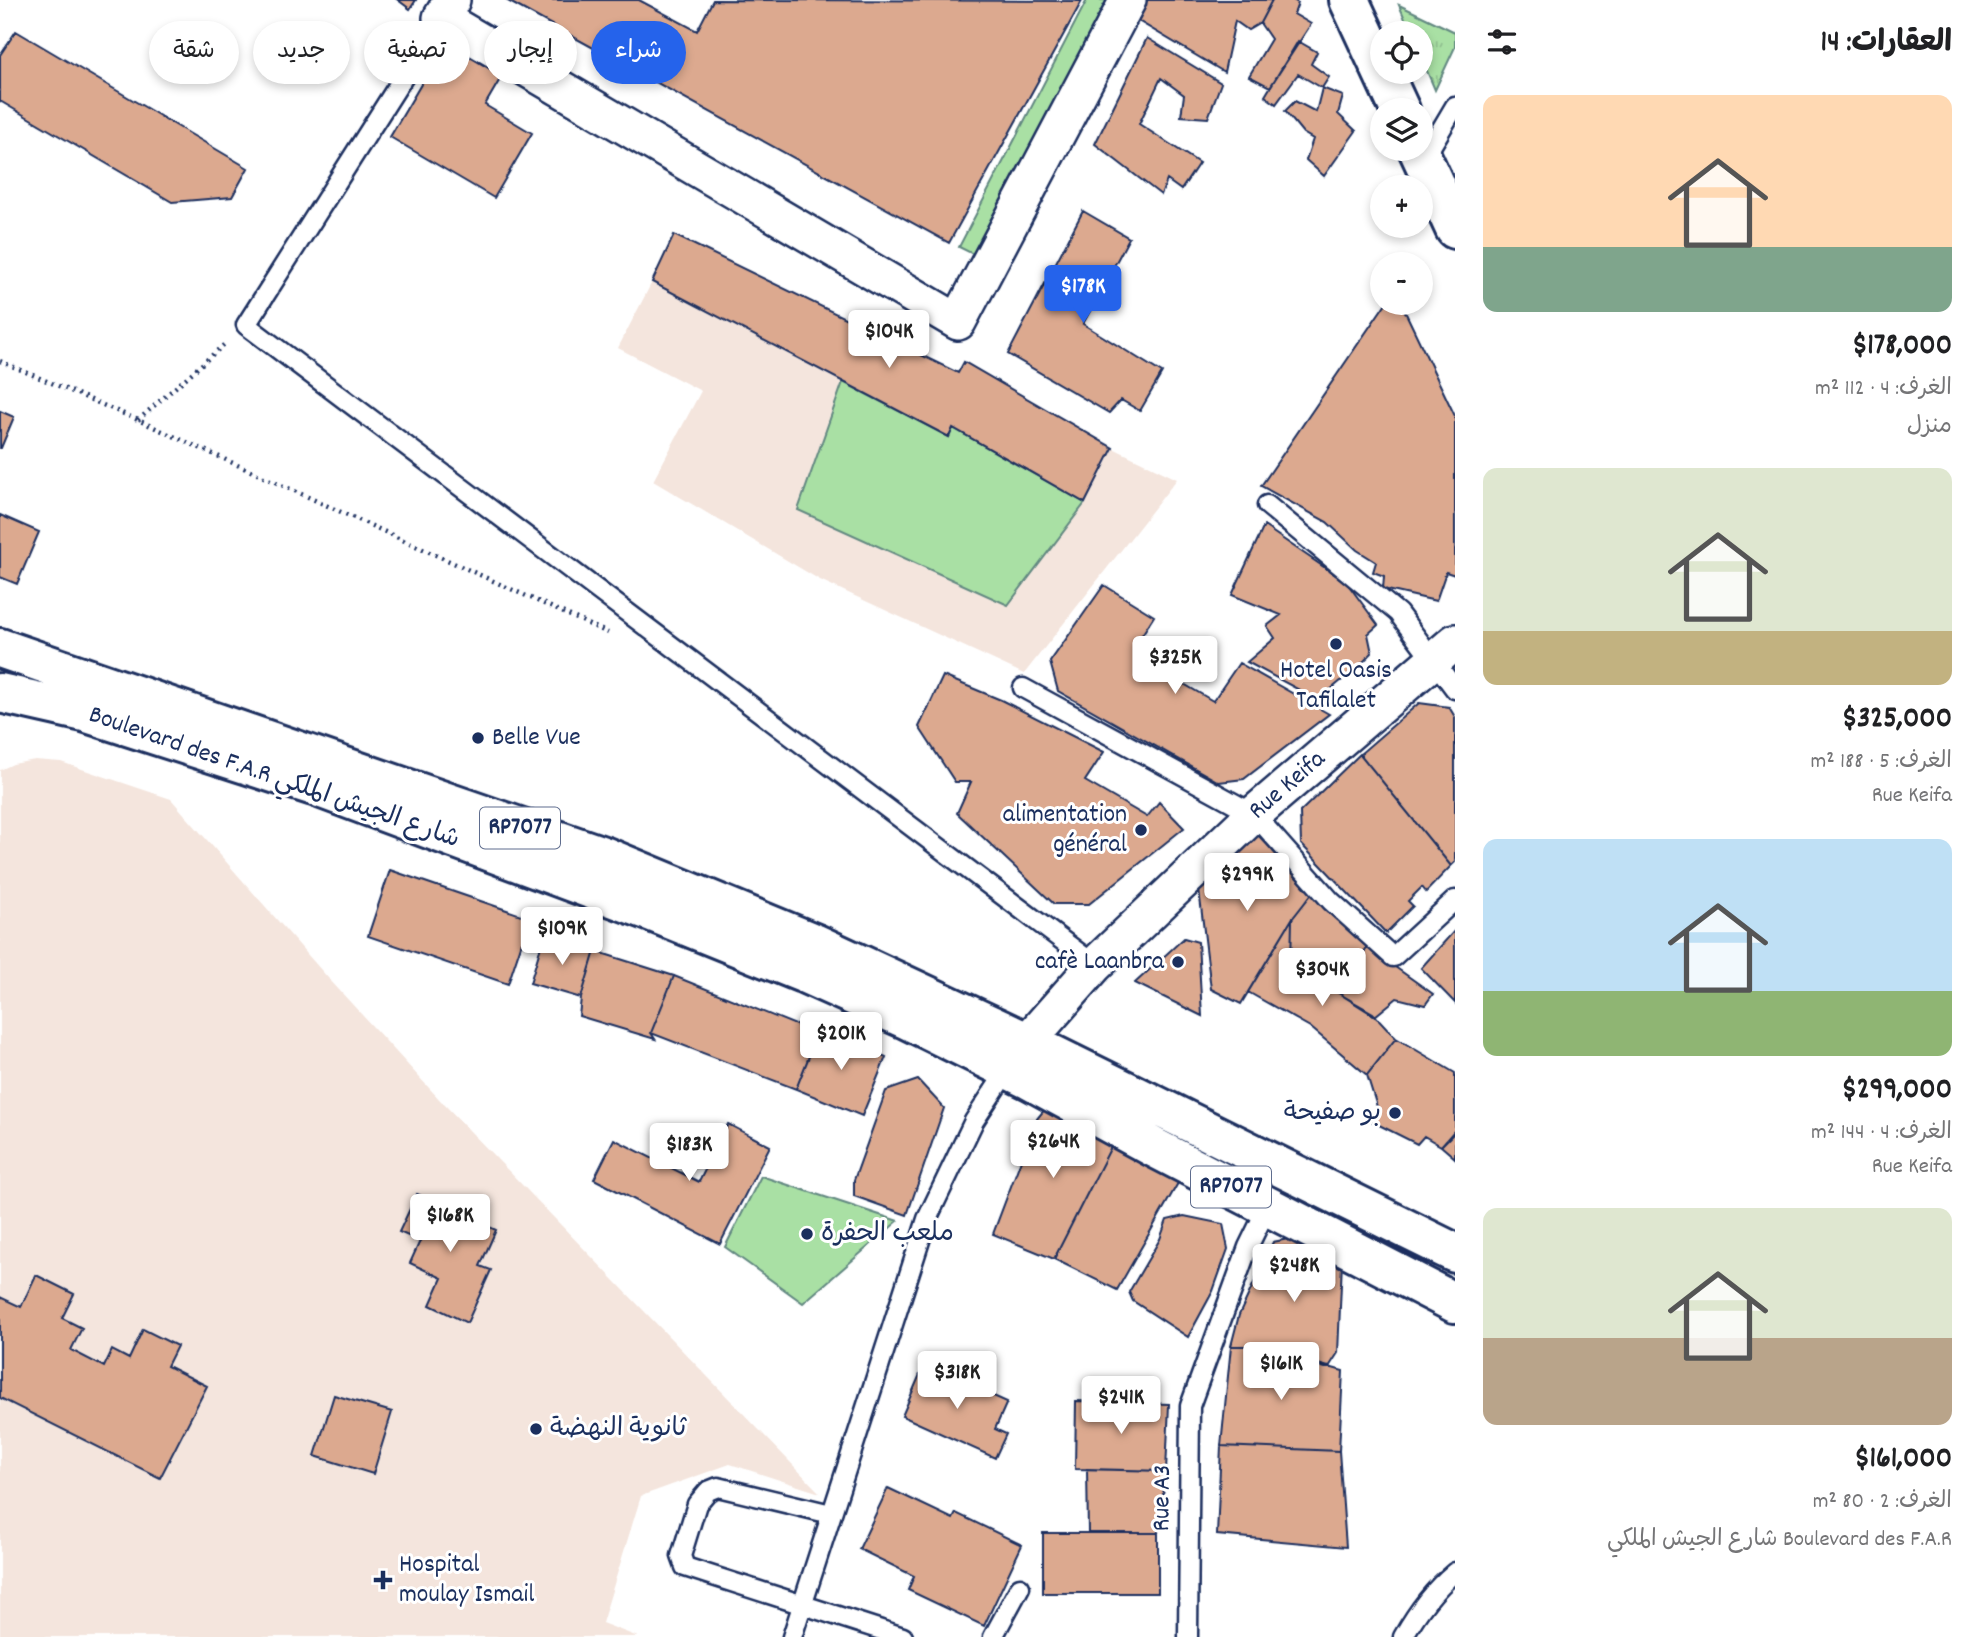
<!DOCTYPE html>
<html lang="ar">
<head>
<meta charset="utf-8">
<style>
  :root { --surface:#fff; --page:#f6f6f6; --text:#202124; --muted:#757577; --accent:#2563eb }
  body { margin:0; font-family:Dekko,"Playpen Sans Arabic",sans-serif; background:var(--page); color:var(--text); direction:rtl; height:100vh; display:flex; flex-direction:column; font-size:26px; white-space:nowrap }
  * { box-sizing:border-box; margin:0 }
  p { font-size:23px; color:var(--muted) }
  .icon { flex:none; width:38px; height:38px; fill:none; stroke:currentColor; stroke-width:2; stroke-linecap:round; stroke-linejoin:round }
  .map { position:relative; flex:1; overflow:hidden; direction:ltr }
  .details { display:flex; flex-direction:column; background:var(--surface); width:525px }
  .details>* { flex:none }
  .guide { position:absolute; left:21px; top:21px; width:665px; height:63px; direction:rtl; display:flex; gap:14px }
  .fabs { position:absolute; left:1370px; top:21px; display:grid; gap:14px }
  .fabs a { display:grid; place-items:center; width:63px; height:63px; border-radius:50%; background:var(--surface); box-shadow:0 4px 10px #0003; font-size:35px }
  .price { position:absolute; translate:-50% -60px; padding:0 16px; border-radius:7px; background:#fff; color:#222; font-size:23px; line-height:46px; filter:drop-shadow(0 2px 4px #0008) }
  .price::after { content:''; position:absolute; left:50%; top:42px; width:21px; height:16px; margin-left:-10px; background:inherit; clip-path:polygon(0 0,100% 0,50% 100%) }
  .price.on { background:var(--accent); color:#fff }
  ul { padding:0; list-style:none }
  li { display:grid; align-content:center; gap:14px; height:371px; padding:0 28px }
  li span { display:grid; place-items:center; height:217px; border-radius:14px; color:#555 }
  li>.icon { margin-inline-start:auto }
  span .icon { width:126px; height:126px; fill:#fffc; stroke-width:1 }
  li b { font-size:30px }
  h2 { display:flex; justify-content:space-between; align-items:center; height:84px; padding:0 28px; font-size:30px }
  .chip { padding:0 24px; border-radius:32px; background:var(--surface); box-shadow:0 4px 10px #0003; font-size:24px; line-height:63px }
  .chip.on { background:var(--accent); color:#fff }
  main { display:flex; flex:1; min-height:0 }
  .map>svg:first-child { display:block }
</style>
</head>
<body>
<main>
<section class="details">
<h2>العقارات: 14<svg class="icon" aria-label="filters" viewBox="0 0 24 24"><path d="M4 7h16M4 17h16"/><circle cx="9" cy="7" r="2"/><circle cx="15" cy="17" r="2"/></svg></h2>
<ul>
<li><span style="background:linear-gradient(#ffd9b3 70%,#7fa58c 0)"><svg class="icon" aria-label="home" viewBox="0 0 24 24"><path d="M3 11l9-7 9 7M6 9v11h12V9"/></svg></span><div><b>$178,000</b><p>الغرف: 4 · 112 m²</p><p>منزل</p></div></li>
<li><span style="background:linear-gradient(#dfe7d0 75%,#c2b280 0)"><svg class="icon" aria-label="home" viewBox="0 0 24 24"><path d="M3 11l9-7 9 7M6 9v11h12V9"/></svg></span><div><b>$325,000</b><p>الغرف: 5 · 188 m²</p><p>Rue Keifa</p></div></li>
<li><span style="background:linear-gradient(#bfe0f5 70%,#8fb573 0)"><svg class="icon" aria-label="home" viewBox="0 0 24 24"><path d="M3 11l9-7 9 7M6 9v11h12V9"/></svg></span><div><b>$299,000</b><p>الغرف: 4 · 144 m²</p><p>Rue Keifa</p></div></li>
<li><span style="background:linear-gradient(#dfe7d0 60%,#b9a48a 0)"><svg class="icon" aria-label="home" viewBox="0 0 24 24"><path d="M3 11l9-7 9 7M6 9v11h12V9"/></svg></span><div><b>$161,000</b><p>الغرف: 2 · 80 m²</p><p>Boulevard des F.A.R شارع الجيش الملكي</p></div></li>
</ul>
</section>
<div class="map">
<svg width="1455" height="1637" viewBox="0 0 1455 1637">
  <defs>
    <pattern id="grass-tufts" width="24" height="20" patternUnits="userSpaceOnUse" patternTransform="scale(1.75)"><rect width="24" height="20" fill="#a9e0a4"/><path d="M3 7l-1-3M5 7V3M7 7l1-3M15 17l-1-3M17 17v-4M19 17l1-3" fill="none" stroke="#91c090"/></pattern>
  </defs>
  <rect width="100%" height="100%" fill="#fff"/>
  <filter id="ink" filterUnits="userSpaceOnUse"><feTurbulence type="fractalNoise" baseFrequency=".0143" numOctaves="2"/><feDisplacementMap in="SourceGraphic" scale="14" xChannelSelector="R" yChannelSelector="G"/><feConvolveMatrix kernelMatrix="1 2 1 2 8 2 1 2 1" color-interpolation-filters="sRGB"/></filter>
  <g filter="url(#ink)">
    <path fill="#f4e5dd" d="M652,282L843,382L798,510L1008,605L1085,503L1113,448L1177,479L1024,674L820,580L653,481L701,391L618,348Z
      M35,760L61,762L171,799L329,979L441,1101L820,1493L730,1464L641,1496L602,1623L638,1637H0V770L13,764Z"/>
    <path fill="url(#grass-tufts)" stroke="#628881" stroke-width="2" d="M1399,5L1455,32V47L1435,90L1421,57V33H1411Z"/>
    <path fill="#a9e0a4" stroke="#628881" stroke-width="2" d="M1087,0H1111L975,255L959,247Z
      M843,382L949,437L953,428L1085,503L1008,605L798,510Z
      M761,1176L898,1221L803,1303L725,1247Z"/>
    <path fill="#dca98f" stroke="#1b2f5e" stroke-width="2" d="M398,0H416L410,9Z
      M506,0H639L697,31L713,0L1082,1L949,243Z
      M1144,0H1272L1260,23L1248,30L1235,21L1224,72L1135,19Z
      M1272,0H1293L1298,3L1294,14L1311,24L1270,87L1249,76L1271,39L1260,23Z
      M16,31L248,168L232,197L172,202L0,101V55Z
      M450,35L506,69L485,105L532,133L494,198L390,137Z
      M1147,38L1221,83L1208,118L1181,116L1184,95L1161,78L1139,124L1199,163L1181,190L1167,180L1161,195L1095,144Z
      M1298,41L1317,52L1311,64L1329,77L1322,88L1298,74L1276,104L1265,96Z
      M1322,88L1343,96L1338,114L1356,131L1324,176L1306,160L1313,139L1303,133L1285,111L1295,101L1316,112Z
      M1083,211L1129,238L1083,324L1162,373L1140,411L1121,400L1109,413L1008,354Z
      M674,235L958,373L964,362L1113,448L1085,503L953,428L949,437L652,282Z
      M1386,303H1401L1455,416V575L1446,572L1436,601L1383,589L1384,576L1373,572L1376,562L1357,550L1327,522L1261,486Z
      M0,411L14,417L1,448H0Z
      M0,515L39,532L17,584L0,577Z
      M1264,526L1347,583L1378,625L1368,634L1372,653L1360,665L1318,700L1247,662L1275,638L1267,626L1281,615L1232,595Z
      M1104,585L1154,616L1140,638L1152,648L1148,663L1213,701L1239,663L1329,714L1244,779L1219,782L1058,691L1050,662Z
      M943,676L1001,700L1104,752L1085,781L1147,817L1159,802L1184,828L1089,904H1054L957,813L971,782H955L919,727Z
      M1419,703L1449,707L1455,717V862L1451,866L1360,754Z
      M1360,754L1451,866L1426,892L1422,887L1408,901L1413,906L1386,933L1301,844L1300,812Z
      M1251,828L1313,892L1292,919L1241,1004L1211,989L1198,881Z
      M390,870L530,918L508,984L368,936Z
      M1313,892L1367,947L1340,994L1291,966L1292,919Z
      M1292,919L1291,966L1373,1013L1396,1038L1367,1075L1310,1027L1248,992Z
      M1455,930V1003L1421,968Z
      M544,936L595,951L581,998L530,983Z
      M1184,938L1198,942L1202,1016L1135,983Z
      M1367,947L1433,994L1425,1005L1397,998L1375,1016L1340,994Z
      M595,951L674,976L651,1033L655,1039L579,1016L581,998Z
      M674,976L818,1034L796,1089L651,1033Z
      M821,1026L886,1057L862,1116L796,1089Z
      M1396,1038L1455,1073V1130L1441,1146L1424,1136L1417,1144L1373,1122L1378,1110L1367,1075Z
      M918,1080L944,1108L907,1215L854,1196V1180L886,1091Z
      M1049,1104L1117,1135L1054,1259L993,1234L1036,1120Z
      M728,1124L770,1146L720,1244L594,1179L614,1139L699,1182Z
      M1455,1132V1158L1441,1146Z
      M1117,1135L1182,1176L1117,1290L1054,1259Z
      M417,1194L496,1230L480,1266L491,1270L467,1323L430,1305L442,1278L410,1263L420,1241L399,1232Z
      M1184,1216L1223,1224L1228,1249L1213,1291L1188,1337L1133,1301L1129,1292L1160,1239L1167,1220Z
      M1299,1237L1342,1261L1338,1353L1329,1367L1325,1368L1254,1346H1231L1239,1315L1273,1242Z
      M36,1275L74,1294L62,1318L82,1328L71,1350L104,1367L112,1350L129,1359L143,1329L177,1346L167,1366L207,1386L160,1478L0,1398V1297L21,1307Z
      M1231,1346H1254L1343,1371L1339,1451L1221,1446Z
      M924,1365L1007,1402L995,1429L1006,1434L995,1458L902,1416Z
      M334,1395L392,1412L373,1474L315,1456Z
      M1076,1401L1169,1404L1166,1471L1075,1469Z
      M1221,1446L1339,1451L1346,1547L1217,1535Z
      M1087,1469L1166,1471L1158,1533H1088Z
      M888,1488L953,1519L956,1513L1022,1545L984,1626L908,1590L914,1576L859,1549Z
      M1043,1533H1158V1593H1043Z"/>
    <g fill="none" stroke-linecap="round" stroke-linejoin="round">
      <defs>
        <path id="lane" d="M441,18L246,325L1095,965
          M1423,160L1455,106
          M1267,505L1398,613L1455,689
          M1023,688L1254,814L1331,901L1393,957L1455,900
          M831,1514L718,1487L708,1491L697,1504L681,1556L685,1567L903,1637
          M792,1637L927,1219L974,1121L1008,1069
          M993,1637L1020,1587
          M1188,1637L1190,1406L1248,1247L1268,1206
          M1403,1637C1417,1612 1432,1591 1455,1572"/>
        <g id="street">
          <path d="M452,0L441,18L958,322L1128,0"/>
          <path id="s1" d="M1027,1042L1095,965L1254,814L1455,642"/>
        </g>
        <path id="secondary" d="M1349,0L1400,110
          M1418,149L1455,229"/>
        <path id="primary" d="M0,648L606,857L814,943L1027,1042L1455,1253
          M0,693L84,712L314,786L647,910L803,973L908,1020L1030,1080L1155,1148L1455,1303"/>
      </defs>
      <use href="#lane" stroke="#1b2f5e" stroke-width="23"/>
      <use href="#street" stroke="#1b2f5e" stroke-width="40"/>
      <use href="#secondary" stroke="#1b2f5e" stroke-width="44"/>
      <use href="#primary" stroke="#1b2f5e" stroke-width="44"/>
      <path stroke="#1b2f5e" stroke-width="4.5" stroke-dasharray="2 5" stroke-linecap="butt" d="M0,361L138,420L608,633
        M138,420L227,342"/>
      <use href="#lane" stroke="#fff" stroke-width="18"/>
      <use href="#street" stroke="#fff" stroke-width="35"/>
      <use href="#secondary" stroke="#fff" stroke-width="38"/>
      <use href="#primary" stroke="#fff" stroke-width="38"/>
    </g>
  </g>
  <g fill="#1b2f5e" stroke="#fff" stroke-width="2.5">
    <circle cx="1336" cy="644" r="7"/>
    <circle cx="478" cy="738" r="7"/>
    <circle cx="1141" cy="830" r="7"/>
    <circle cx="1178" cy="962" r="7"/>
    <circle cx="1395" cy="1113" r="7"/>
    <circle cx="807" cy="1234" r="7"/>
    <circle cx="536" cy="1429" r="7"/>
    <path d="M379.5 1569.5h7v7h7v7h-7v7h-7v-7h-7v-7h7z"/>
  </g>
  <g text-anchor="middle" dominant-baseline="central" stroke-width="6" stroke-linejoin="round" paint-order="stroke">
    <g fill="#fff" stroke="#5f6d8e" stroke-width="2">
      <rect x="480" y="807.5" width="80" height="41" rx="5"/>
      <rect x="1191" y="1166.5" width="80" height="41" rx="5"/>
    </g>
    <g font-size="24" font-weight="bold" fill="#1b2f5e">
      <text x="520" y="828">RP7077</text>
      <text x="1231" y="1187">RP7077</text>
    </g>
    <g font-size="26" fill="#1b2f5e" stroke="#fff" text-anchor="start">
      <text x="1336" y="671" text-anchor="middle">Hotel Oasis<tspan x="1336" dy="30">Tafilalet</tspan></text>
      <text x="492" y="738">Belle Vue</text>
      <text x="1127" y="815" text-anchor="end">alimentation<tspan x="1127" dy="30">général</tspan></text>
      <text x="1164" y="962" text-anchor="end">cafè Laanbra</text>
      <text x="1381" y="1113" text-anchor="end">بو صفيحة</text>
      <text x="821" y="1234">ملعب الحفرة</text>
      <text x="550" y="1429">ثانوية النهضة</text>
      <text x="399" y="1565">Hospital<tspan x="399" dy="30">moulay Ismail</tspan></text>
    </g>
    <g font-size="26" fill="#1b2f5e" stroke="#fff">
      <text transform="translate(274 778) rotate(19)">Boulevard des F.A.R شارع الجيش الملكي</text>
      <text stroke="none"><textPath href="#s1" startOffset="366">Rue Keifa</textPath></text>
      <text transform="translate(1163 1498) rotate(-89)">Rue A3</text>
    </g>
  </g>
</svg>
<div class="fabs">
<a><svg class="icon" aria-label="locate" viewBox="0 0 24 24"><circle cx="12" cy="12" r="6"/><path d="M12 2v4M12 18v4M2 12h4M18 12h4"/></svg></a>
<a><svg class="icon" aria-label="layers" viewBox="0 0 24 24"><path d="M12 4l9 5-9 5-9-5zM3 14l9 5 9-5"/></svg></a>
<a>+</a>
<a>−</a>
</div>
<b class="price on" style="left:1083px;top:325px">$178K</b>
<b class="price" style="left:889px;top:370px">$104K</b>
<b class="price" style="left:1175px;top:696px">$325K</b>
<b class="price" style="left:1247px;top:913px">$299K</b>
<b class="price" style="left:562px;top:967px">$109K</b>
<b class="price" style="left:1322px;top:1008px">$304K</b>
<b class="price" style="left:841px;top:1072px">$201K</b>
<b class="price" style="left:1053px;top:1180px">$264K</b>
<b class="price" style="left:689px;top:1183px">$183K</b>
<b class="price" style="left:450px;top:1254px">$168K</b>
<b class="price" style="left:1294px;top:1304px">$248K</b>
<b class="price" style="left:1281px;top:1402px">$161K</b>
<b class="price" style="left:957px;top:1411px">$318K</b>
<b class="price" style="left:1121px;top:1436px">$241K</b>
<div class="guide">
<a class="chip on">شراء</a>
<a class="chip">إيجار</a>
<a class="chip">تصفية</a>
<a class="chip">جديد</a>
<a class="chip">شقة</a>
</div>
</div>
</main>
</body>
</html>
